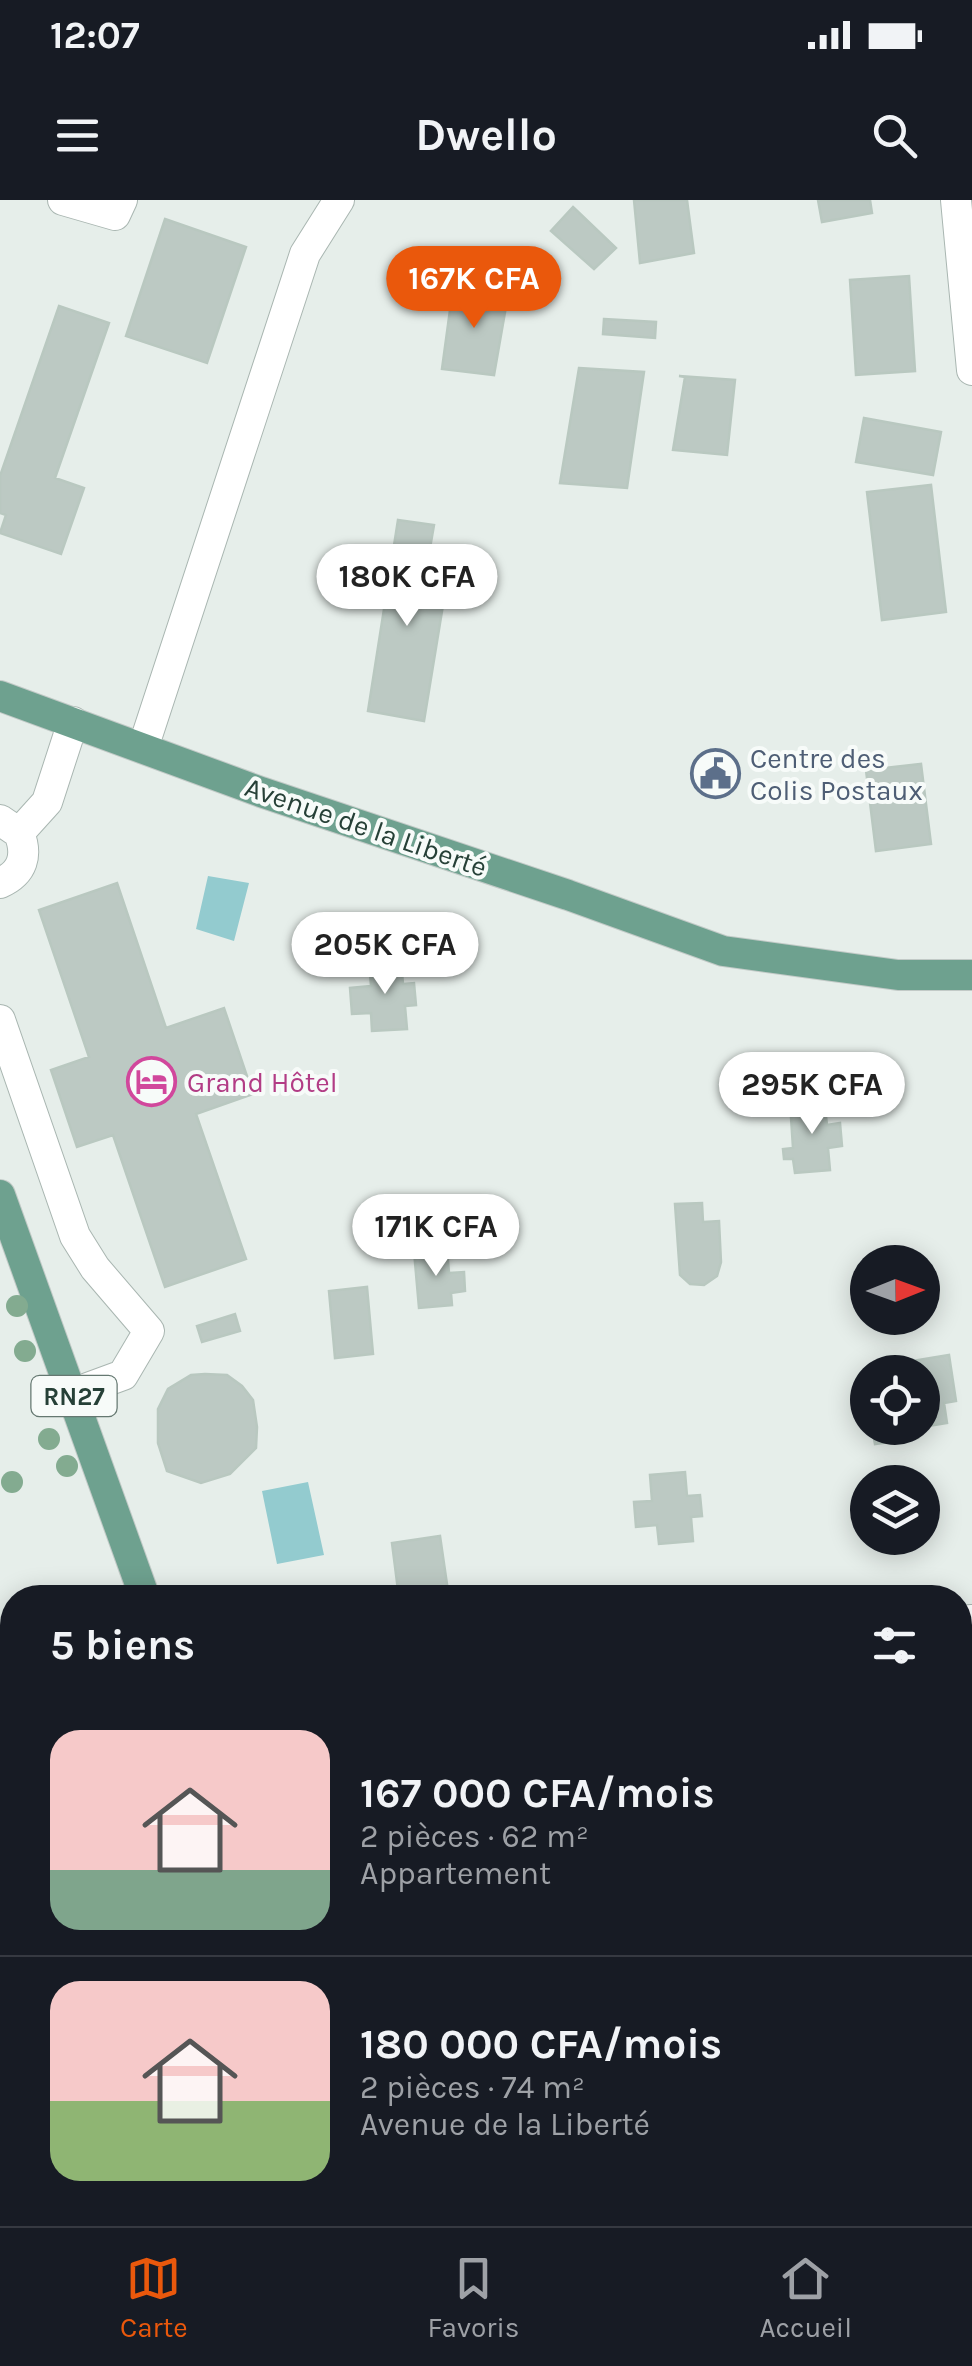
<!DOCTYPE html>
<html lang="fr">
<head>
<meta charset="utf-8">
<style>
  :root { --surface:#171b24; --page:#20242c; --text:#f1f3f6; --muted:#9ea1a6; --line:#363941; --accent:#ea580c }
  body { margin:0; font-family:Karla,sans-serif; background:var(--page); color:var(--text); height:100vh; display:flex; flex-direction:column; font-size:38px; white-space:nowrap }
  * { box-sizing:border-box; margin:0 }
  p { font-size:32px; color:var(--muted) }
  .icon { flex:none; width:55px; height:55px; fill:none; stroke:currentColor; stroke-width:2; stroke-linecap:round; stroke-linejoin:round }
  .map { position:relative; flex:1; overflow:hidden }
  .sheet { position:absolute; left:0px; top:1385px; width:972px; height:642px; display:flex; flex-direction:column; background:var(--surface); border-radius:40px 40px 0 0; box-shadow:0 5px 25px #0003 }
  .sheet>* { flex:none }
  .needle { width:65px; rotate:89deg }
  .tools { position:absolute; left:850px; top:1045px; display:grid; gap:20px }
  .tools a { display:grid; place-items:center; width:90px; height:90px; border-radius:50%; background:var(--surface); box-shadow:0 5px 25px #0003; font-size:50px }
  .price { position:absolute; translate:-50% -85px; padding:0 22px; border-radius:35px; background:#fff; color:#222; font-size:32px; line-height:65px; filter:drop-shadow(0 2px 5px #0008) }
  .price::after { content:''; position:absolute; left:50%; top:60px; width:30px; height:22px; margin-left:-15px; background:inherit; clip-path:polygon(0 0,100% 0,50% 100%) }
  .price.selected { background:var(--accent); color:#fff }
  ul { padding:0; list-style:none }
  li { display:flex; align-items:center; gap:30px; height:250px; padding:0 50px }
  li+li { border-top:2px solid var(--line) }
  li span { display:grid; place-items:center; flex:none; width:280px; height:200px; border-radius:30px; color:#555 }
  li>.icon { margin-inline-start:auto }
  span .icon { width:120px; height:120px; fill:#fffc; stroke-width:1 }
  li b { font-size:42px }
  h2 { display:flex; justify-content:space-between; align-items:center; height:120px; padding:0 50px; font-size:42px }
  .status { display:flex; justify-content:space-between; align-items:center; height:70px; padding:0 50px; background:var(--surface); direction:ltr }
  .status svg { height:28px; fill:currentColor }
  header { display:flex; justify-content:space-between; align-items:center; height:130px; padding:0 50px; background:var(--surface); font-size:45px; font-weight:700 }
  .menu { display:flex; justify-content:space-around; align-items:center; height:140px; border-top:2px solid var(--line); background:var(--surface); font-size:28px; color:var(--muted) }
  .menu a { display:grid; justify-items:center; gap:5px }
  .menu .selected { color:var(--accent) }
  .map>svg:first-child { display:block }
</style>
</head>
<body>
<div class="status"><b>12:07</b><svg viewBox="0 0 49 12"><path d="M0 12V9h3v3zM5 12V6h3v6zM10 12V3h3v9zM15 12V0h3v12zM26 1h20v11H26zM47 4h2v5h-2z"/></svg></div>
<header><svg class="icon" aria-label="menu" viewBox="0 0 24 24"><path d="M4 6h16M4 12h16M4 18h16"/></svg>Dwello<svg class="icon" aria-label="search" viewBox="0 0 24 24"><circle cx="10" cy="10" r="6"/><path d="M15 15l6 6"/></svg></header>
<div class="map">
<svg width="972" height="2026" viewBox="0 0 972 2026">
  <rect width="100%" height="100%" fill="#e6eeea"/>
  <path fill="#93cbcf" d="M208,676L249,683L234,741L196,729Z
    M308,1282L324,1355L277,1364L262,1291Z"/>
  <path fill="#bcc9c3" stroke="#b9c8c0" stroke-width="2.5" d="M634,0H687L694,53L640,63Z
    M818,0H870L872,13L822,22Z
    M573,7L616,48L594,69L551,31Z
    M165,19L246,47L207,163L126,136Z
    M909,76L915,171L856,175L850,80Z
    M453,88L508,95L494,175L442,169Z
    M59,106L109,123L55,278L84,288L61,354L0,333L6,315L0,313V276Z
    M604,119L656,122L655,138L603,134Z
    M579,168L644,172L627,288L560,283Z
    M679,176L735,180L727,255L673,250L685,177Z
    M864,218L941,232L933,275L856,262Z
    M931,285L946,412L882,420L867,292Z
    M398,320L434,325L422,394L444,399L424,521L368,511Z
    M921,564L931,644L876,651L866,570Z
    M117,683L166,828L224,808L253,894L196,914L246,1059L165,1087L113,935L77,947L51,870L89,857L39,710Z
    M401,760L403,784L414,783L416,805L405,806L407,829L372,831L371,813L352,814L350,788L371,786L369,762Z
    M824,899L827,925L840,923L842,946L828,948L830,970L795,973L793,959H784L783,949L793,948L790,902Z
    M702,1003L703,1022L719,1021L721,1062L717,1076L704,1085L690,1084L680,1075L675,1004Z
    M447,1048L449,1073L464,1072L465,1091L451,1093L452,1105L419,1108L414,1051Z
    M367,1087L373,1154L335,1158L329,1091Z
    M235,1114L240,1131L202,1142L197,1126Z
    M949,1155L956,1201L944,1203L947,1223L922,1227V1172H907L906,1162Z
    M205,1174L227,1175L242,1186L253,1200L257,1227L256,1248L230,1274L201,1283L167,1271L158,1243V1209L168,1189L191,1175Z
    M872,1228H917L918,1238L875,1244Z
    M685,1272L687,1296L700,1295L702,1316L691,1317L693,1341L659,1344L657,1325L636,1327L634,1302L652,1301L650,1275Z
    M440,1336L449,1398H399L392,1343Z
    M518,2015H591L592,2026H519Z
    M843,2015H922L923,2024L972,2020V2026H815L844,2024Z"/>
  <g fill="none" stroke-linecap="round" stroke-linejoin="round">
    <defs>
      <path id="minor" d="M63,0L115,15L122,0
        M956,0L972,170
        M143,548L305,54L339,0
        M0,620L19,633C28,655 23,673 0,683
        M19,633L47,602L73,522
        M0,820L75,1036L95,1068L149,1131L123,1175L74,1193
        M960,1421L972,1420
        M960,1607L972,1747"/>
      <path id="major" d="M0,496L261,592L568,695L723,751L898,775H972
        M0,995L145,1398
        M357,2015L360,2026"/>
    </defs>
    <use href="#minor" stroke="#a9b6b1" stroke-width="32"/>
    <use href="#major" stroke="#c2cac7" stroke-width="32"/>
    <use href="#minor" stroke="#fff" stroke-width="30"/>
    <use href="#major" stroke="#6ea18f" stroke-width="30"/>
  </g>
  <g fill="#83ab90">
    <circle cx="17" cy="1106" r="11"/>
    <circle cx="25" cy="1151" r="11"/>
    <circle cx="45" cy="1196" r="11"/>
    <circle cx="49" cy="1239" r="11"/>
    <circle cx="67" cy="1266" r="11"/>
    <circle cx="12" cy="1282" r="11"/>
  </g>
  <defs>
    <symbol id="civic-ring" viewBox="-11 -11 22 22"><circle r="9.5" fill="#f7fbf9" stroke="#5c6f8a" stroke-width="1.5"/><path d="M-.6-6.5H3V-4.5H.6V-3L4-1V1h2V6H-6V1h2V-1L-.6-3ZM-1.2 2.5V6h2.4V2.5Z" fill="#5c6f8a"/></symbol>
    <symbol id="hotel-ring" viewBox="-11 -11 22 22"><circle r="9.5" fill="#f7fbf9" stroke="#d1479c" stroke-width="1.5"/><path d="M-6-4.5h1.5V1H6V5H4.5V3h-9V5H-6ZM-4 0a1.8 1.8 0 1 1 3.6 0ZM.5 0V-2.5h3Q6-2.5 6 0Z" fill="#d1479c"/></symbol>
  </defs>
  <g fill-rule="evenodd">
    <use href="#civic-ring" x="688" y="546" width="55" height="55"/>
    <use href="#hotel-ring" x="124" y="854" width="55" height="55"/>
  </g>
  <g text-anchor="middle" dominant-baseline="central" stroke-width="8" stroke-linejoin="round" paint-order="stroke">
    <rect fill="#f7fbf9" stroke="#657871" stroke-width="2.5" x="31.5" y="1176" width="85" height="40" rx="8"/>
    <g font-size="25" font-weight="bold" fill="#264037">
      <text x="74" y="1196">RN27</text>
    </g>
    <g font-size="28" fill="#4e5e75" stroke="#f7fbf9" text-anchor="start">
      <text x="750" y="558">Centre des<tspan x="750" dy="32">Colis Postaux</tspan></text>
    </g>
    <g font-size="28" fill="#264037" stroke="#f7fbf9">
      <text transform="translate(366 627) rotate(19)">Avenue de la Liberté</text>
    </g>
    <g font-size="28" fill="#b23c85" stroke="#f7fbf9" text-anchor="start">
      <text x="187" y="882">Grand Hôtel</text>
    </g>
  </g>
</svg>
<div class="tools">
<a><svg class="needle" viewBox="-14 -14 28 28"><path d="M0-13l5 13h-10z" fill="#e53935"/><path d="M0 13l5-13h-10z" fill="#9ea1a6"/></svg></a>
<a><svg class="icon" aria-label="locate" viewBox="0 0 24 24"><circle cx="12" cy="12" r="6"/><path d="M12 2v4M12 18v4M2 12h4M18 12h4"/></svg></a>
<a><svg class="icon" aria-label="layers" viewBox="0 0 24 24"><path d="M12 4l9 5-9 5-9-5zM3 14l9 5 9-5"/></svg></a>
</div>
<b class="price selected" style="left:474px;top:131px">167K CFA</b>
<b class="price" style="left:407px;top:429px">180K CFA</b>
<b class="price" style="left:385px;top:797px">205K CFA</b>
<b class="price" style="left:812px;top:937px">295K CFA</b>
<b class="price" style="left:436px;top:1079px">171K CFA</b>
<section class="sheet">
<h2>5 biens<svg class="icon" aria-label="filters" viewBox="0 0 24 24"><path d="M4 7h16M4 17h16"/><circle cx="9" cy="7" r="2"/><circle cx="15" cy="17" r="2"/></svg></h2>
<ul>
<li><span style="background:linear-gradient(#f6c9c9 70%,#7fa58c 0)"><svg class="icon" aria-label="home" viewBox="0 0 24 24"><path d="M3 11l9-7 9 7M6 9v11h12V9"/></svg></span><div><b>167 000 CFA/mois</b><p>2 pièces · 62 m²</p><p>Appartement</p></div></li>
<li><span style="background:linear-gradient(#f6c9c9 60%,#8fb573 0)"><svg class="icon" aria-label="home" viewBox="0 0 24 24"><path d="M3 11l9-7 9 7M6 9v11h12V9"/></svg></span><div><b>180 000 CFA/mois</b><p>2 pièces · 74 m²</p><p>Avenue de la Liberté</p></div></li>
</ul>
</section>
</div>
<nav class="menu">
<a class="selected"><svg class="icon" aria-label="map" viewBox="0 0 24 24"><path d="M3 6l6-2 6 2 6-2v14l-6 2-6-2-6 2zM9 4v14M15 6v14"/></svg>Carte</a>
<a><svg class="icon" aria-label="saved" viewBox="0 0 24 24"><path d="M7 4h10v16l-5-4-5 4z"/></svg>Favoris</a>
<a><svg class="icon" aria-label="home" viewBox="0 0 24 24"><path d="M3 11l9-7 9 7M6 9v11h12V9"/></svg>Accueil</a>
</nav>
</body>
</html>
